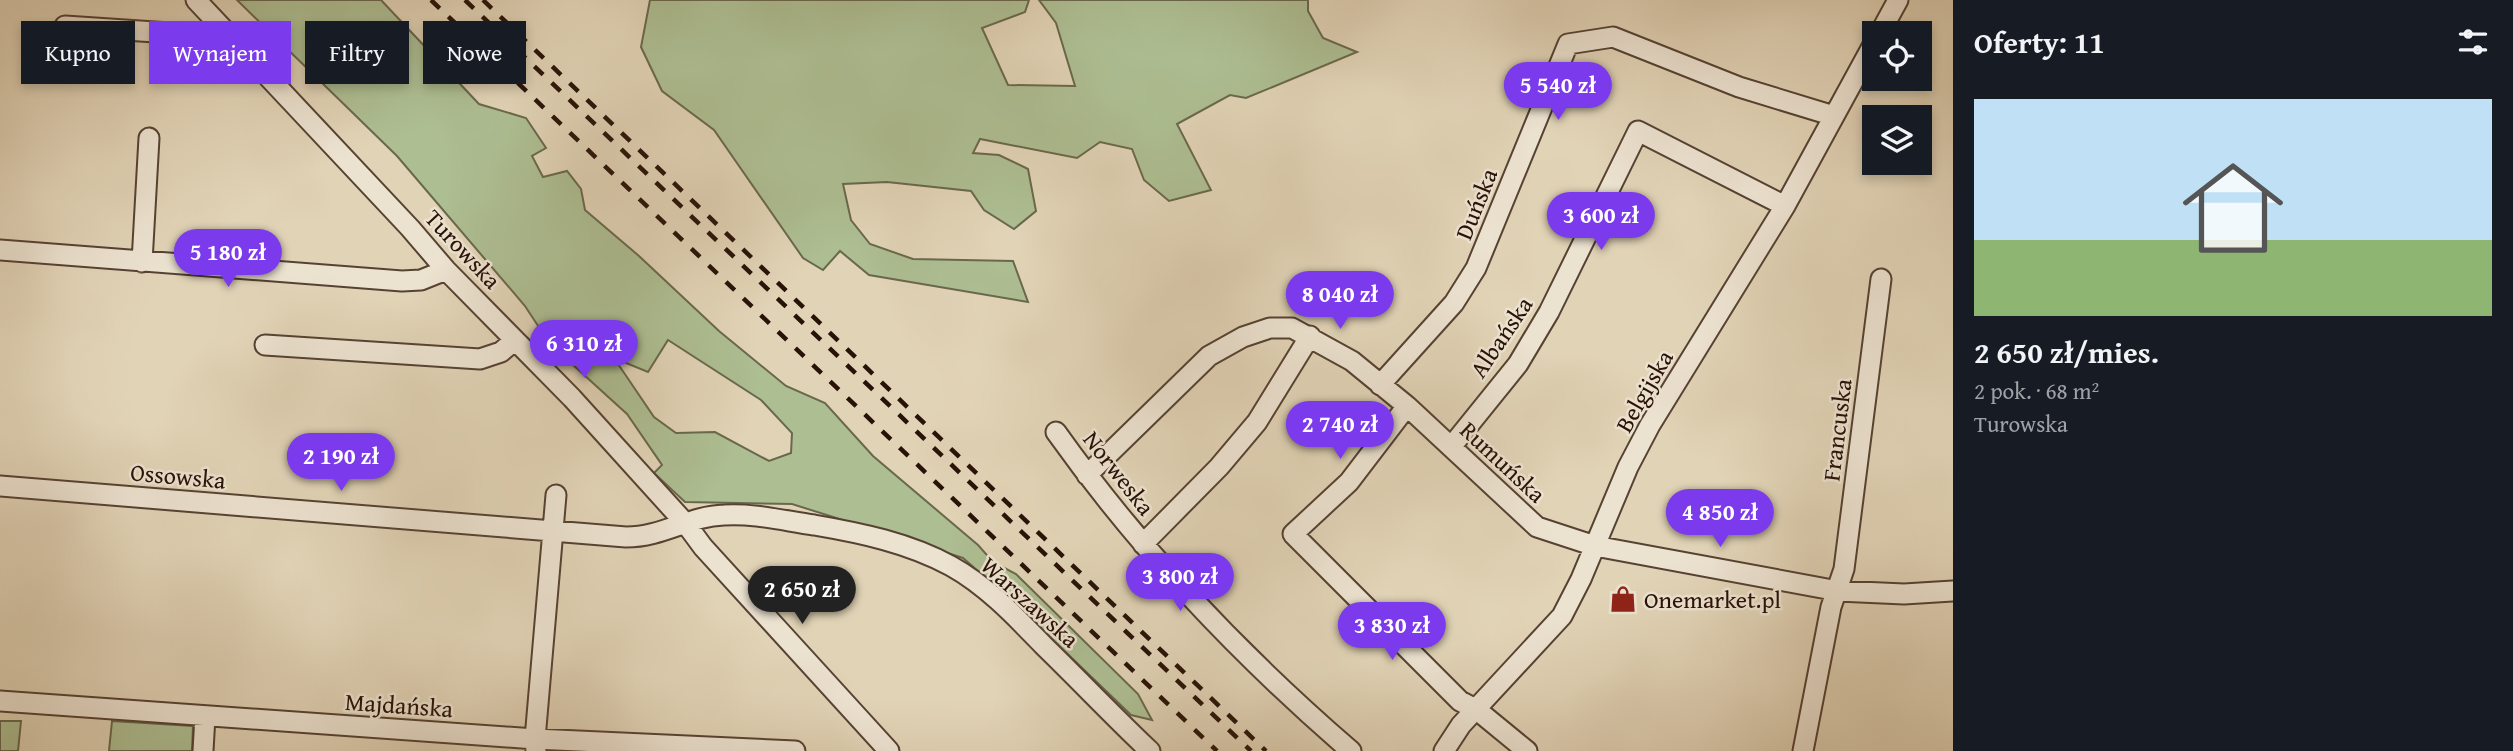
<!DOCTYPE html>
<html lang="pl">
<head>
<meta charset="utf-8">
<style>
  :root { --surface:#171b24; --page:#242831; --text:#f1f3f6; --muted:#9ea1a6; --line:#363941; --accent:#7c3aed }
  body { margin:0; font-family:"Gentium Book Plus",serif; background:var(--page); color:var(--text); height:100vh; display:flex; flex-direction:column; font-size:26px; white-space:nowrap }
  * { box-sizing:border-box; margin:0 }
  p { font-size:23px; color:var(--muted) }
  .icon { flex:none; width:38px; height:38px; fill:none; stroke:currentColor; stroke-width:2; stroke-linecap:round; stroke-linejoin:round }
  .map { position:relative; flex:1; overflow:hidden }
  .sheet { display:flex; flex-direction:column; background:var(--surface); width:560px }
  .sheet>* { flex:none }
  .top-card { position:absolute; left:21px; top:21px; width:665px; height:63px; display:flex; gap:14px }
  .tools { position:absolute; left:1862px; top:21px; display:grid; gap:14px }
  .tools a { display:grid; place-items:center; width:70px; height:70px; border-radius:0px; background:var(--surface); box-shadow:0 4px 10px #0003; font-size:35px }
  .price { position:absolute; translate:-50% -60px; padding:0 16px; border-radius:24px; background:var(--accent); color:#fff; font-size:23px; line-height:46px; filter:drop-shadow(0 2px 4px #0008) }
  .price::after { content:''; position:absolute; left:50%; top:42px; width:21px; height:16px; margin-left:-10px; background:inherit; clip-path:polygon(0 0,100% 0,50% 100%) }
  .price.on { background:#222; color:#fff }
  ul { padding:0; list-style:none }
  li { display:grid; align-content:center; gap:14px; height:371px; padding:0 21px }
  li+li { border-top:2px solid var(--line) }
  li span { display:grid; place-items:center; height:217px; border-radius:0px; color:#555 }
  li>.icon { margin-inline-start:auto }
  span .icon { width:126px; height:126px; fill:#fffc; stroke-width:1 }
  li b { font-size:30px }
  h2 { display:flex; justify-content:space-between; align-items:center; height:84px; padding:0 21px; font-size:30px }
  .chip { padding:0 24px; border-radius:0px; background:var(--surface); box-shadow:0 4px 10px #0003; font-size:24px; line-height:63px }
  .chip.on { background:var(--accent); color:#fff }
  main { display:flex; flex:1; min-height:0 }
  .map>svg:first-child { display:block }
</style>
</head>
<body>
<main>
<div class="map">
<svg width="1953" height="751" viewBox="0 0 1953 751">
  <rect width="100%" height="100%" fill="#e1d3b6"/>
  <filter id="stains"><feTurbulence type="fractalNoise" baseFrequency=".00286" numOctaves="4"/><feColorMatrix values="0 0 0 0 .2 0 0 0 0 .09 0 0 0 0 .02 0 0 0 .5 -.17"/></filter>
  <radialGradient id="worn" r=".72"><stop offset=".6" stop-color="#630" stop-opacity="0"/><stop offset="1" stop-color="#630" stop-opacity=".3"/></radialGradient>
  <path fill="#adbe92" stroke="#6a684c" stroke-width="2" fill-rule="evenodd" d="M237,0H381L479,104L526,118L546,148L532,156L543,177L567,171L581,189L585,210L639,256L719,331L786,386L825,403L873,456L978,545L993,562L1016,574L1138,694L1152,720L1131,715L1024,612L963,558L792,504L685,502L654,473L662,465L627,414L550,344L525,306L397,156ZM668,340L761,400L792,433L791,453L769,461L715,432L676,433L654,417L614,358L648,372Z
    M650,0H1029L1025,12L982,28L1008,85L1075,86L1056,23L1039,0H1308V11L1323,38L1357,52L1246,98L1230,95L1177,124L1211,190L1169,201L1144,180L1132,149L1100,142L1077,158L980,139L973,153L999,155L1028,169L1036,211L1014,229L984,210L971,191L887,182L843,184L851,220L870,244L913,259L1013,261L1028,302L869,275L840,251L823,270L803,258L714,130L662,91L641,47Z
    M0,721H21L18,751H0Z
    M112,721L193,726L192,751H109Z"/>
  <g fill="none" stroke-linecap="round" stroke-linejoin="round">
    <defs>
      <path id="minor" d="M196,0L410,228L446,270L572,398L686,524L703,547L889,751
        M65,26L230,37
        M1880,33L1898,0
        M0,250L402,281L421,280L446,270
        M142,262L149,138
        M265,345L480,359L501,352L515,340
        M1380,385L1454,303L1476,268L1568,44L1613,37L1739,87L1834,116
        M1407,406L1349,482L1293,534L1460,701L1477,710L1527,751
        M1056,432C1140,550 1241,656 1351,751
        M1451,447L1518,364L1549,312L1638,131L1785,206
        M1087,475L1209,356L1243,337L1270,328H1292L1352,361L1407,406L1537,527L1595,546L1838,591L1904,594L1953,591
        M0,486L626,537C663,537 689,516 724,515C754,513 785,521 814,525C861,533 909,543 951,566C987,586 1016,617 1044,646C1080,681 1114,717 1150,751
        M1143,544L1219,467L1257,422L1310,336
        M0,701L535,739L795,751
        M203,751L205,716
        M536,751L535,739L556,495
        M1444,751L1461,725L1562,616L1581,579L1628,467L1650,425L1785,206L1874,43
        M1803,751L1831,607L1844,569L1881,279"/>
    </defs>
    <use href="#minor" stroke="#564233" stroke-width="23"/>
    <use href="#minor" stroke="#ece2d0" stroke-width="19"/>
    <path stroke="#281107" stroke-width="4.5" stroke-dasharray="12 12" stroke-linecap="butt" d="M431,0L1217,751
      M465,0L1251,751
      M483,0L1266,751"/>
  </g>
  <defs>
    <symbol id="shop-bare" viewBox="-9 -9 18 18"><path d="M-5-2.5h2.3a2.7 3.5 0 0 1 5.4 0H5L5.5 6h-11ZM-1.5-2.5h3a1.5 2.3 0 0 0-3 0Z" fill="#8f2418" stroke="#ece2d0" stroke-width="2.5" paint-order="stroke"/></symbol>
  </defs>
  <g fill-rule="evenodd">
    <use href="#shop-bare" x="1604" y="580" width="38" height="38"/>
  </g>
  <g text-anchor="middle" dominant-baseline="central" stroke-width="5" stroke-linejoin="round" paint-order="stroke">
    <g font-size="24" fill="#281107" stroke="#ece2d0">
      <text transform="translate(1476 204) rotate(-68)">Duńska</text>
      <text transform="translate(463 249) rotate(47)">Turowska</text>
      <text transform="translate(1501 337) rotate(-56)">Albańska</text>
      <text transform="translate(1644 391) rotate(-60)">Belgijska</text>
      <text transform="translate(1837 430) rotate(-83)">Francuska</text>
      <text transform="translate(1503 462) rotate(43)">Rumuńska</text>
      <text transform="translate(1119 473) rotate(52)">Norweska</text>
      <text transform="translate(178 476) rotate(5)">Ossowska</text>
      <text transform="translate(1030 602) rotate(42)">Warszawska</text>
      <text transform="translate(399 705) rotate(4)">Majdańska</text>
    </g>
    <g font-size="24" fill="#281107" stroke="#ece2d0" text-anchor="start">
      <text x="1644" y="599">Onemarket.pl</text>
    </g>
  </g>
  <rect width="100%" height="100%" filter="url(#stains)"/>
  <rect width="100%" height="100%" fill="url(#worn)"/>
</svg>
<div class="tools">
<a><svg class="icon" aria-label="locate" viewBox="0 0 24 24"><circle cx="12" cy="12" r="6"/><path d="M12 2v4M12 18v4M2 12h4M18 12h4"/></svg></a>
<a><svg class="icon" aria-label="layers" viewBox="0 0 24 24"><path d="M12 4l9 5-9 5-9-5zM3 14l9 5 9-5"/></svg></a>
</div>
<b class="price" style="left:1558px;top:122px">5 540 zł</b>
<b class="price" style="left:1601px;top:252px">3 600 zł</b>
<b class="price" style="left:228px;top:289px">5 180 zł</b>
<b class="price" style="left:1340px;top:331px">8 040 zł</b>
<b class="price" style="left:584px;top:380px">6 310 zł</b>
<b class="price" style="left:1340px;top:461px">2 740 zł</b>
<b class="price" style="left:341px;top:493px">2 190 zł</b>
<b class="price" style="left:1720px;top:549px">4 850 zł</b>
<b class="price" style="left:1180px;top:613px">3 800 zł</b>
<b class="price on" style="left:802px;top:626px">2 650 zł</b>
<b class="price" style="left:1392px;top:662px">3 830 zł</b>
<div class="top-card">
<a class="chip">Kupno</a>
<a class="chip on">Wynajem</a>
<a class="chip">Filtry</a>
<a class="chip">Nowe</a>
</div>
</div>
<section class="sheet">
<h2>Oferty: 11<svg class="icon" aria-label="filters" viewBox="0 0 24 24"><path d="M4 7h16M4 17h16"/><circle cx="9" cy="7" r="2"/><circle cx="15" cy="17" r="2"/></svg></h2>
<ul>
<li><span style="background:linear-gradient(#bfe0f5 65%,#8fb573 0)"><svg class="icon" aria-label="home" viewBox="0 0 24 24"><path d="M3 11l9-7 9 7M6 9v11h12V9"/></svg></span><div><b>2 650 zł/mies.</b><p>2 pok. · 68 m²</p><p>Turowska</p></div></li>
</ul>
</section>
</main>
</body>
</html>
